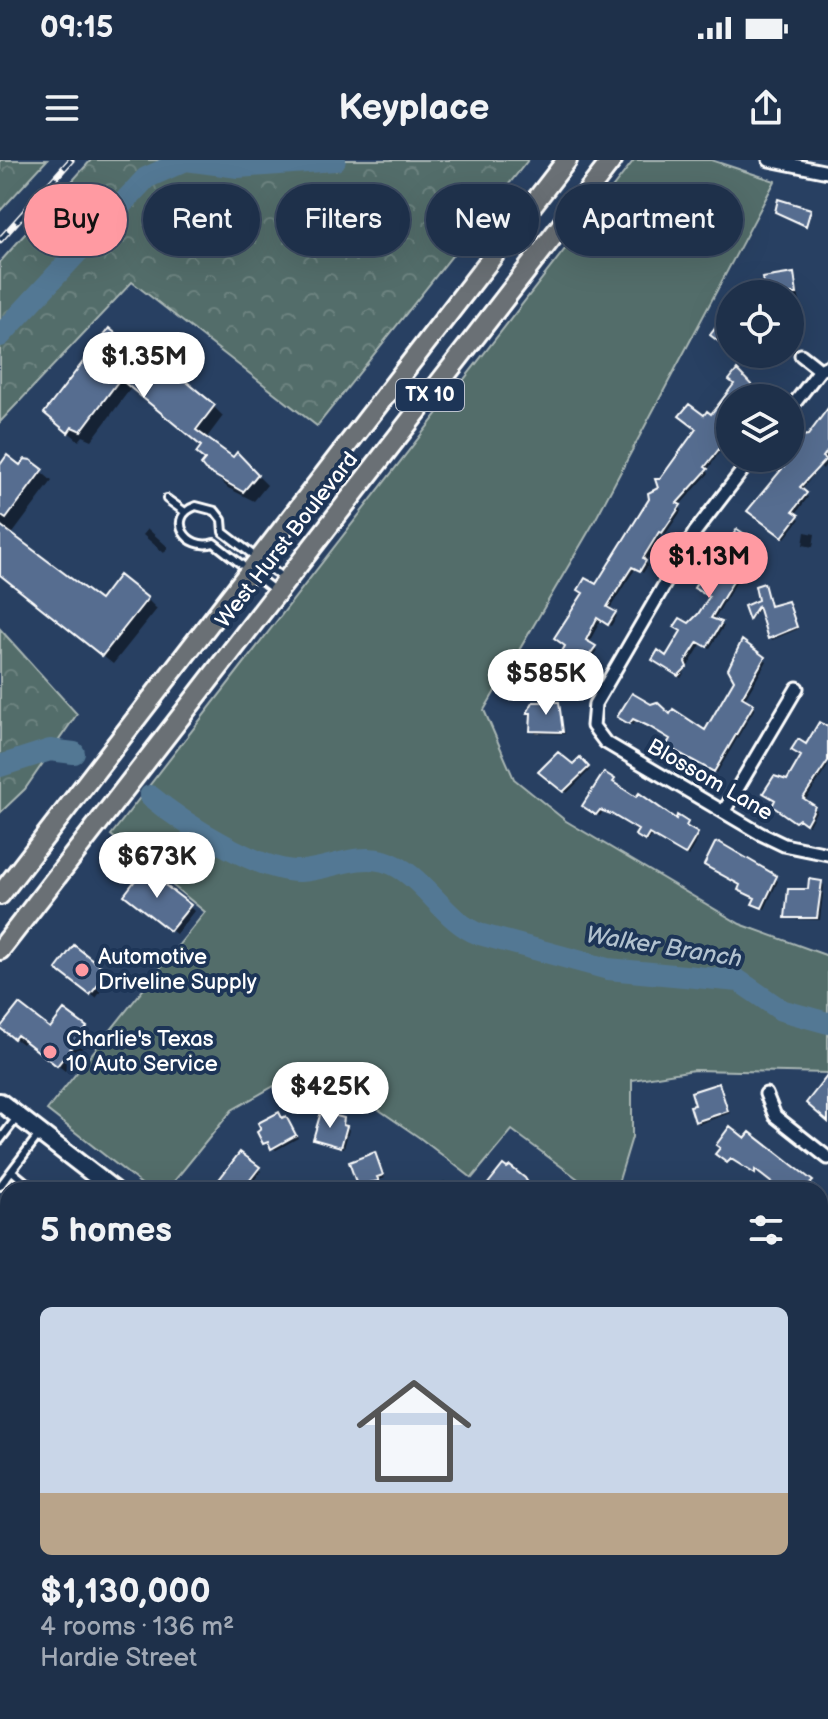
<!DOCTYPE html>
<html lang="en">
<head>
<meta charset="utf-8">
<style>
  :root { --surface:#1e304a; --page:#263851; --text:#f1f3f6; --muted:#a1a9b5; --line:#3c4b62; --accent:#ff9aa2 }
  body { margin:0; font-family:"Balsamiq Sans",sans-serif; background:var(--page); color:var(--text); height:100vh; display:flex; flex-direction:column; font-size:30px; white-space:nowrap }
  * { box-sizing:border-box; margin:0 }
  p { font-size:26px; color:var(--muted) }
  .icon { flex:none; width:44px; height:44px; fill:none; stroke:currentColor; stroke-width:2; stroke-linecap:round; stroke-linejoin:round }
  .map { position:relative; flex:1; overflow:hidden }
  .drawer { position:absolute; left:0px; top:1022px; width:828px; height:538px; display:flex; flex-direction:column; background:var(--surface); border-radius:24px 24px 0 0; box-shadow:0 8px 32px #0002,0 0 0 2px var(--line) }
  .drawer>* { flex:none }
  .hud { position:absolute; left:24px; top:24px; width:780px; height:72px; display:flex; gap:16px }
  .tools { position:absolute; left:716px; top:120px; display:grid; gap:16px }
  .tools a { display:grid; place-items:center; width:88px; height:88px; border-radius:50%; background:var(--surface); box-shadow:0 8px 32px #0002,0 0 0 2px var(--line); font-size:40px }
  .price { position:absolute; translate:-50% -68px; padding:0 18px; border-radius:28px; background:#fff; color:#222; font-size:26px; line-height:52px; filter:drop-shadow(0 2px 4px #0008) }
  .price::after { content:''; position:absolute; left:50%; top:48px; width:24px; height:18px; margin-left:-12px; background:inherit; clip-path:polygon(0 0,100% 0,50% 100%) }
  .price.active { background:var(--accent); color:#111 }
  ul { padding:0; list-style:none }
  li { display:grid; align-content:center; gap:16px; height:424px; padding:0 40px }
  li span { display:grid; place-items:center; height:248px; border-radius:12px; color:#555 }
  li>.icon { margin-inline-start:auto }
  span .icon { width:144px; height:144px; fill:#fffc; stroke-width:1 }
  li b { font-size:34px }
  h2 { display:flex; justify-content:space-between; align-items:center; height:96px; padding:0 40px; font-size:34px }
  .pill { padding:0 28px; border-radius:36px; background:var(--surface); box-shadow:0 8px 32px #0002,0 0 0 2px var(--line); font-size:28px; line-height:72px }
  .pill.active { background:var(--accent); color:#111 }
  .status { display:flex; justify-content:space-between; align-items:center; height:56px; padding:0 40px; background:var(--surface); direction:ltr }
  .status svg { height:22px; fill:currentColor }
  header { display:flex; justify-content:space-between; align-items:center; height:104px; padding:0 40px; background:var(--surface); font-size:36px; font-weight:800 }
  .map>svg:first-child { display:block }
</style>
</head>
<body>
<div class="status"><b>09:15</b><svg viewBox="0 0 49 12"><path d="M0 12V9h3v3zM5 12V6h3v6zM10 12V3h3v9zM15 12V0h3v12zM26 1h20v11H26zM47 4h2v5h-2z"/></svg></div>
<header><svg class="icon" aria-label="menu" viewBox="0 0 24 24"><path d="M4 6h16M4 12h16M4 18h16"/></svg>Keyplace<svg class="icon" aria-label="share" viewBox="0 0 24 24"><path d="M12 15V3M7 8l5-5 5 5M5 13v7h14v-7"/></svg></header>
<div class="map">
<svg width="828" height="1559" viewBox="0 0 828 1559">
  <defs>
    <pattern id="forest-crowns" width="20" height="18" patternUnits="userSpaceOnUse" patternTransform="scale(2)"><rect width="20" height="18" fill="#536d6a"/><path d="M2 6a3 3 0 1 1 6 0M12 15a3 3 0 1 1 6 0" fill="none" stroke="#6d8380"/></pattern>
  </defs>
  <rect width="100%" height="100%" fill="#284062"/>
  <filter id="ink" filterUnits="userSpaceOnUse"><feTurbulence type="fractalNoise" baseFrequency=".0125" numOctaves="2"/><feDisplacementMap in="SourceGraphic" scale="16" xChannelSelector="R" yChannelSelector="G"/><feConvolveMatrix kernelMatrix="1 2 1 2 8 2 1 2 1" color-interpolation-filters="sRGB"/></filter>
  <g filter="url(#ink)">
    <path fill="#536d6a" stroke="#a9b6b4" stroke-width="2" d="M634,0H711L775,21L593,364L484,550L514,619L566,661L740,764L828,796V913L694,910L632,920V977L616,1030H593L512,970L472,1018L420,978L321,910L288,918L232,950L167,1030H149L47,950L205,752L111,675Z"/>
    <path fill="url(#forest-crowns)" stroke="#a9b6b4" stroke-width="2" d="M0,0H47L0,51Z
      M91,0H528L317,266L132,122L0,262V102Z
      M0,469L77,554L25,629L0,653Z"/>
    <path fill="#0007" d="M794,115L801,147L790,150V134H769Z
      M109,171L201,234L223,256L205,280L233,300L237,295L267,325L254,341L228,328L204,305L207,301L203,287L131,228L92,280L83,276L79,281L57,262Z
      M737,194H751L745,201Z
      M736,224L760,238H730V276L707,311L709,313L679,346L682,350L665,375L662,373L645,402L648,405L643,413L636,408L625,424L609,450L617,456L611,466L601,460L588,484L597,490L574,523L576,525L571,534L551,523L596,427L660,329L661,321L704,258L712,257Z
      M828,252V296L824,300L827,303L823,309L820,306L801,331L808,337L795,355L800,359L785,378L752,354Z
      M30,302L52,321L11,376L100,443L147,439L157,449L113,504L0,415V308H21Z
      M148,369L168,387L164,393L143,375Z
      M805,372L815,374L813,387L803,385Z
      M758,385L761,387L748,414L743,411L713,461L724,466L710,488L702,483L681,518L657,503L667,499Z
      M763,426L771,448L790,446L798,469L772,480L760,447L751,459L746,447L761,441Z
      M764,499L767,501L744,541L755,548L717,613L653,568L636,560L633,565L622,559L671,557L706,572Z
      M558,544L565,574L535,573L529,553Z
      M828,564V606L805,641L817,650L809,665L781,652L788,622Z
      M580,600L590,610L567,633L541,612L574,607Z
      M614,620L615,626L682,676L690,666L688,670L699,677L688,696L652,675L648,682L641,677V671L616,656L603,651L600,656L587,649Z
      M775,718L778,721L765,749L757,746V739L740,730Z
      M821,723L824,725L820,760L790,759L787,757Z
      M132,740L189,746L194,751L176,774Z
      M63,813H107L111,818L96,838Z
      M65,852L92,875L65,911L25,880L22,884L9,874L51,871Z
      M718,925L730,953L699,964L697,961Z
      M283,960L289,961L298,978L276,990L265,983Z
      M343,960L349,970L344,988L315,978Z
      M241,994L261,1011L247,1030H211Z
      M375,995L385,1018L362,1026L359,1024Z
      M444,1021L455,1029L456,1030H437Z
      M823,1039L828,1043V1072L823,1068Z
      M822,1108L828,1111V1155L820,1149Z
      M825,1232L828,1234V1264L820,1258V1239Z
      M8,1321V1340L0,1333Z
      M828,1375V1400L820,1408V1385Z
      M828,1482V1513L822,1525L827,1529L820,1538V1491Z
      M8,1485V1498L2,1493Z
      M8,1550L31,1552L40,1559H1Z
      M76,1552H93L88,1559Z
      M160,1552H197L192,1559H155Z
      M265,1552H292L295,1554L291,1559H260Z
      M365,1552H393L391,1555L396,1559H359Z
      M476,1552H501L496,1559H470Z
      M569,1552H596L590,1559H563Z
      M675,1552H705L699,1559H670Z"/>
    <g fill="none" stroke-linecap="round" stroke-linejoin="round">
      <path stroke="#537894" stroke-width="22" d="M0,176L146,18L186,0L238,7L335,0
        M0,606L50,590L74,593
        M150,636C181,662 261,713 300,711C327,710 357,693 384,701C424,713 442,760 479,774L608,809L739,821L781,850L828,863"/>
    </g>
    <path fill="#566d90" stroke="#fff" stroke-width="2" d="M778,39L811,49L806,66L775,52Z
      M794,113L797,134H766L762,118Z
      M720,162L730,170V190L710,175Z
      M109,168L125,181L129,175L215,245L196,270L233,297L237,292L258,314L243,332L205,310L201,305L205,300L196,293L201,286L120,219L81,271L72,267L68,273L44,253Z
      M737,210L764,238H730V275L705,307L708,309L677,343L681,345L662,373L659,372L643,398L646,401L640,411L632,407L623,421L607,447L616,452L608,465L597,458L586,480L596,486L572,519L575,521L568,533L546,520L565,486L554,478L583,433L578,430L585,418L596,424L649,339L648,333L658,328L655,319H660L696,269L679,256L689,244L704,255L707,251L711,254L734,224L729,220Z
      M828,248V290L823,297L826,299L800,327L807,333L793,351L799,355L782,377L747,351L787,303L802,276L808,275Z
      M7,295L20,305L25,299L31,300L43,309L6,359L0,355V305Z
      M0,365L100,440L119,415L148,438L102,496L0,415Z
      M737,369L759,383L745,413L740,410L711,458L722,462L707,487L698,482L685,502L687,507L678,516L652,500L658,490L666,496L681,471L674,467L680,458L689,463L698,454L709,437L694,428L719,386L724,381L727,383Z
      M764,423L770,446L788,441L797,467L768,479L758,446L749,460L744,446L758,440L755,426Z
      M742,480L765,497L742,537L754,544L714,612L666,586L670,579L648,566L633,559L629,564L617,557L632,533L651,544L657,542L670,554L673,549L705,570L734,520L728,509Z
      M533,542H559L563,572L530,571L531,553H527Z
      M819,562L828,567V601L803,638L815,646L812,653L806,664L799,659L795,662L772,646L775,640L763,633L774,616L787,620L801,596L791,590L798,579L806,584Z
      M558,592L573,604L580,597L589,607L563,632L538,612Z
      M604,612L615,619L613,622L636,637L639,633L676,659L677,655L688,662L686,666L698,673L685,695L649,674L645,681L635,675L638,670L611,654L600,650L596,655L582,646Z
      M719,682L777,716L762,748L752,744L755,738L738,730L740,725L704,705L715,683Z
      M144,709L191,745L170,771L124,735Z
      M809,719L822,721L817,758H785L788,729H808Z
      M74,785L108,812L90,835L56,809Z
      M19,844L50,868L64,850L87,867L57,906L17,875L14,879L0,868Z
      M828,915V962L806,943Z
      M719,923L728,951L695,962L690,946L695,945L691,932Z
      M279,952L282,958L286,956L296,975L271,989L268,982L263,984L257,972L261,969L258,963Z
      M321,952L344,958L343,965L347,966L341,987L313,979Z
      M730,966L745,978L750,972L813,1021L810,1024L818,1030H781L755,1010V1014L731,999L727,1003L715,994L720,988L716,985Z
      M240,992L260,1007L242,1030H211Z
      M375,992L383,1015L377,1017L379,1021L357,1025L349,1002Z
      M503,1005L507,1008L510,1006L525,1018L528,1023L522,1030H494L487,1025Z"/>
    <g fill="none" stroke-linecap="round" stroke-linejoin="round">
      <defs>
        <path id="lane" d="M167,339L185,352
          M274,430L214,383C187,392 165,357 196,346L215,351L222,360L223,372L283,418
          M0,980L16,959
          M12,1011L35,1030
          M0,1026L38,976
          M0,1084L8,1073"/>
        <path id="street" d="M769,0L828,12
          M801,195L820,210
          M790,249L820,210L828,206
          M752,298L695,372L595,544L593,566L605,582L761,674L784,685L828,694
          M724,651L797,528
          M766,934L775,956L828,998
          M300,1030L305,1029
          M820,1187L828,1193
          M0,1447L8,1437
          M820,1450L828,1442
          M120,1559L125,1552
          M321,1559L327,1552
          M522,1559L527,1552
          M729,1559L734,1552"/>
        <path id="secondary" d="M0,942L114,1030
          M783,1552L792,1559"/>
        <path id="primary" d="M0,735L567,0
          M0,790L612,0"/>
      </defs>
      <use href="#lane" stroke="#fff" stroke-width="12"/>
      <use href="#street" stroke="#fff" stroke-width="17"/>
      <use href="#secondary" stroke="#fff" stroke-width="22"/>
      <use href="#primary" stroke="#fff" stroke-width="24"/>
      <use href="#lane" stroke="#1d3557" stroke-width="6"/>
      <use href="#street" stroke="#1d3557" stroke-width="11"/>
      <use href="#secondary" stroke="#1d3557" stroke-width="16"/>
      <use href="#primary" stroke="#6a7074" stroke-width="18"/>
      <defs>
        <path id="rail" d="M0,80L71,0"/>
      </defs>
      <use href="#rail" stroke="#fff" stroke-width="7"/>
      <use href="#rail" stroke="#1d3557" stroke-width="4" stroke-dasharray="12" stroke-linecap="butt"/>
    </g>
  </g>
  <g fill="#ff9aa2" stroke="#1d3557" stroke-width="3">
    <circle cx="82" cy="810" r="8"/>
    <circle cx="50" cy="892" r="8"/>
  </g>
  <g text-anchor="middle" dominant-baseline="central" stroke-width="8" stroke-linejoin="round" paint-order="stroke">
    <rect fill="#1d3557" stroke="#bbc2cd" stroke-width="2" x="396" y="219" width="68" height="32" rx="6"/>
    <g font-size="20" font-weight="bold" fill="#fff">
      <text x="430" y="235">TX 10</text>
    </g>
    <g font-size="22" fill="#fff" stroke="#1d3557">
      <text transform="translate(287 380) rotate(-52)">West Hurst Boulevard</text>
      <text transform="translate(710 620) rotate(30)">Blossom Lane</text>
    </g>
    <g font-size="22" fill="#fff" stroke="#1d3557" text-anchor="start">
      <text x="98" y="797">Automotive<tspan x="98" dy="25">Driveline Supply</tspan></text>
      <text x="66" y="879">Charlie's Texas<tspan x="66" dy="25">10 Auto Service</tspan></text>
    </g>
    <g font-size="24" font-style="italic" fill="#b2c2cf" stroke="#1d3557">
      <text transform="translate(664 787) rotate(9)">Walker Branch</text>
    </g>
  </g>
</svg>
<div class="tools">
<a><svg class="icon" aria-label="locate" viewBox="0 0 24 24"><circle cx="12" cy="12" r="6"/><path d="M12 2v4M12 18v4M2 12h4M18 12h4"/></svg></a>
<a><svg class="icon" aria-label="layers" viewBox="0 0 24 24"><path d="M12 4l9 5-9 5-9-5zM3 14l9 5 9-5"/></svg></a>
</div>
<b class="price" style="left:144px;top:240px">$1.35M</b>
<b class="price active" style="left:709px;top:440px">$1.13M</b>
<b class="price" style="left:546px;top:557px">$585K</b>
<b class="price" style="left:157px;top:740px">$673K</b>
<b class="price" style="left:330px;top:970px">$425K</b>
<div class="hud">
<a class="pill active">Buy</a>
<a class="pill">Rent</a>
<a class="pill">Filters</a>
<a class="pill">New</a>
<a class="pill">Apartment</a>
</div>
<section class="drawer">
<h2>5 homes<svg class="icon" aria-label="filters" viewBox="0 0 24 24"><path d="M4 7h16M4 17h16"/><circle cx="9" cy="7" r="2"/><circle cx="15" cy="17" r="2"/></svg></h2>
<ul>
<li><span style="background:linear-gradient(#c9d6e8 75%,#b9a48a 0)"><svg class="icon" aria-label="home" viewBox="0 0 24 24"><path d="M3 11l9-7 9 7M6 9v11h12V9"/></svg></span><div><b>$1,130,000</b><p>4 rooms · 136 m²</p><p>Hardie Street</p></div></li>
</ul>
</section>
</div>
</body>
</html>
